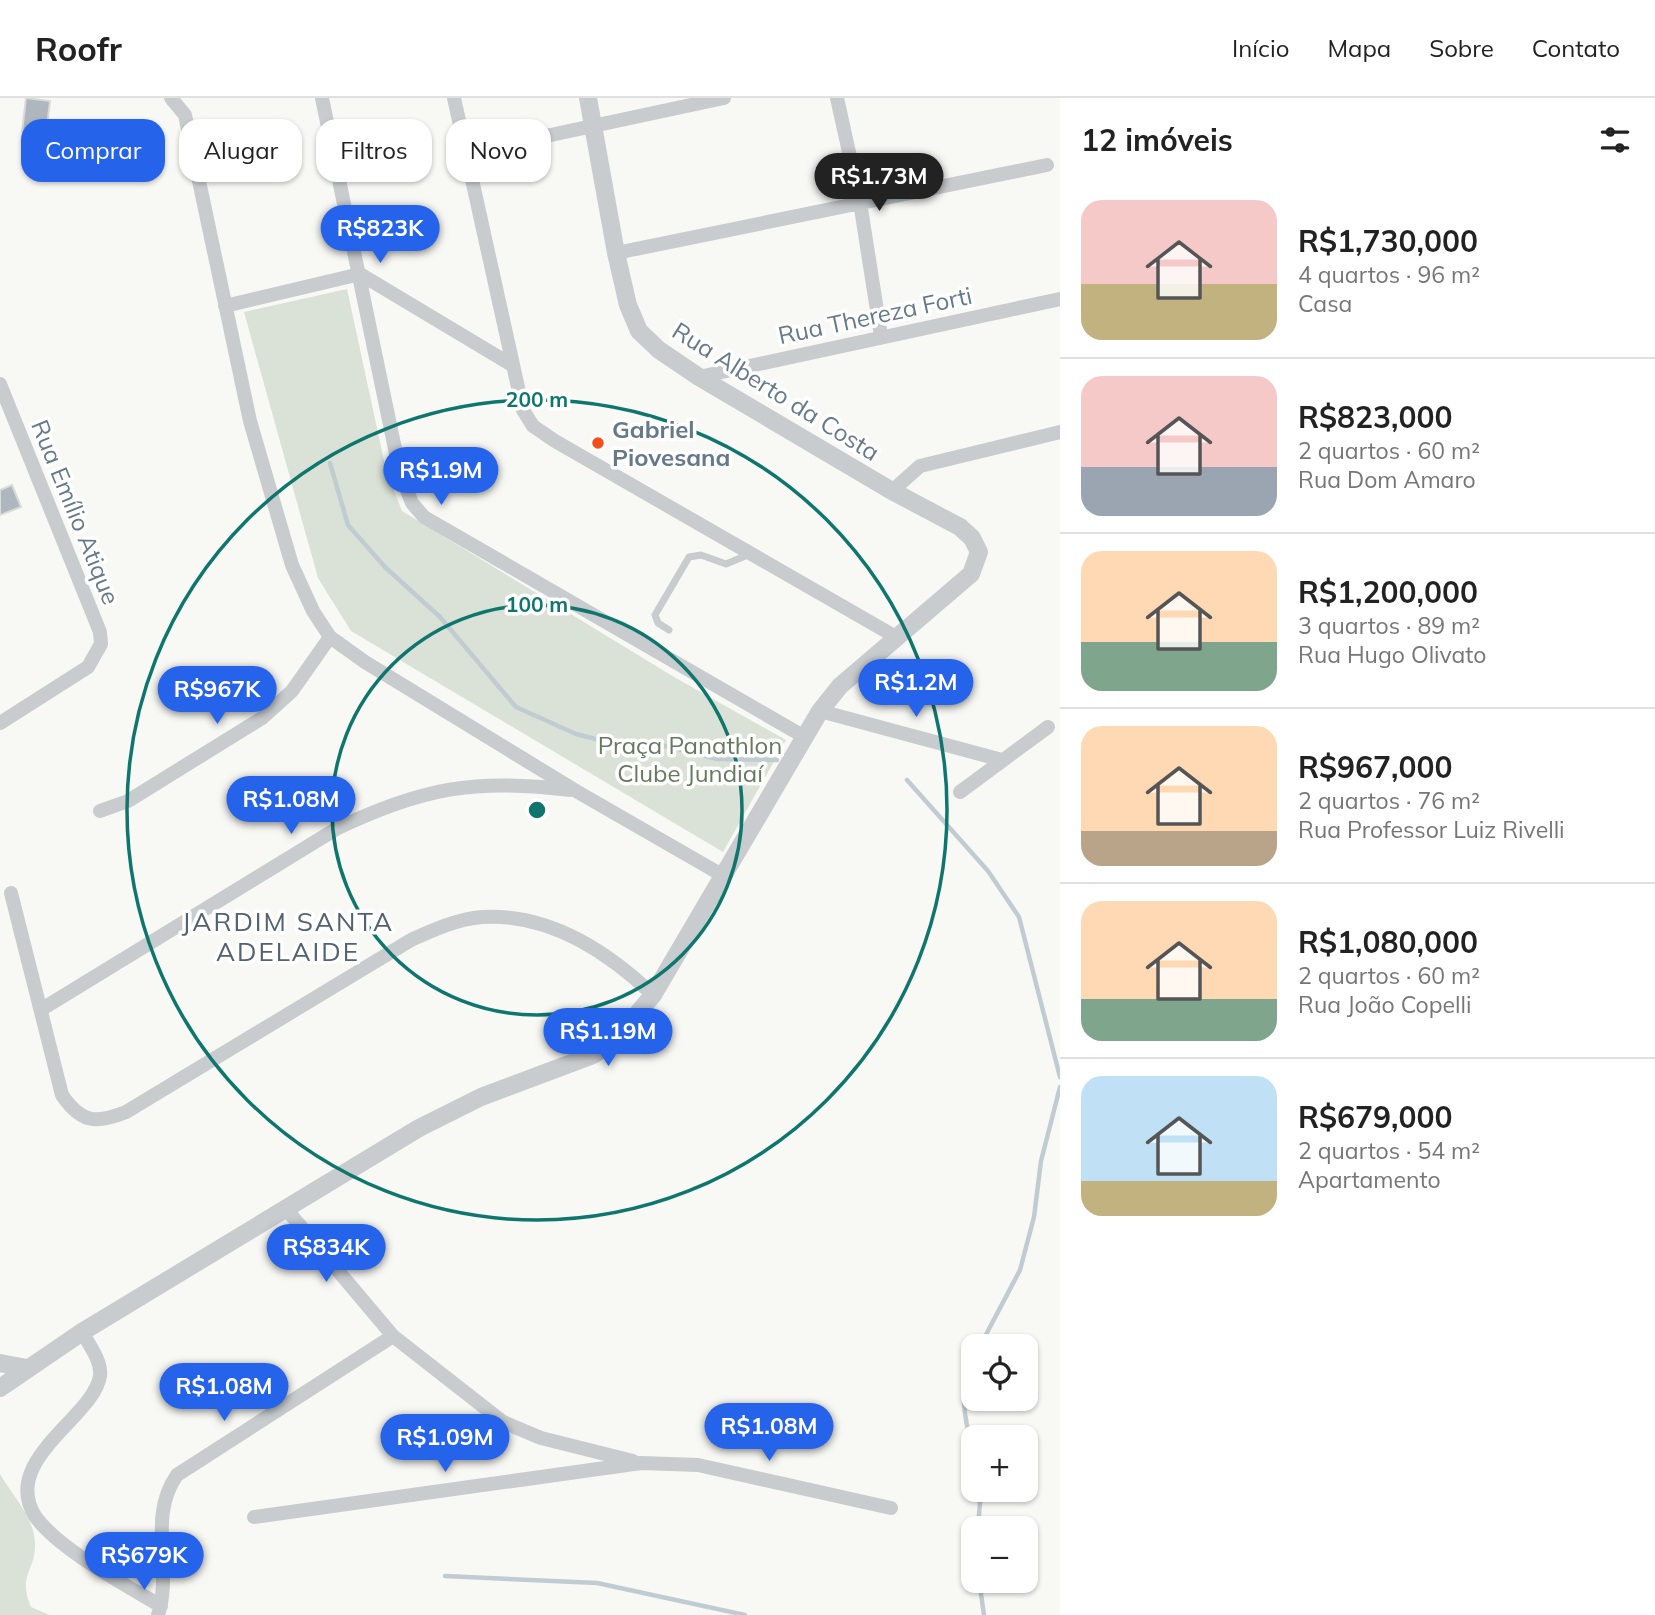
<!DOCTYPE html>
<html lang="pt">
<head>
<meta charset="utf-8">
<style>
  :root { --surface:#fff; --page:#f2f2f2; --text:#222; --muted:#767676; --line:#e0e0e0; --accent:#2563eb }
  body { margin:0; font-family:Mulish,sans-serif; background:var(--page); color:var(--text); height:100vh; display:flex; flex-direction:column; font-size:26px; white-space:nowrap }
  * { box-sizing:border-box; margin:0 }
  p { font-size:23px; color:var(--muted) }
  .icon { flex:none; width:38px; height:38px; fill:none; stroke:currentColor; stroke-width:2; stroke-linecap:round; stroke-linejoin:round }
  .map { position:relative; flex:1; overflow:hidden }
  .details { display:flex; flex-direction:column; background:var(--surface); width:595px }
  .details>* { flex:none }
  .banner { position:absolute; left:21px; top:21px; width:665px; height:63px; display:flex; gap:14px }
  .controls { position:absolute; left:961px; top:1236px; display:grid; gap:14px }
  .controls a { display:grid; place-items:center; width:77px; height:77px; border-radius:14px; background:var(--surface); box-shadow:0 2px 5px #0004; font-size:35px }
  .price { position:absolute; translate:-50% -60px; padding:0 16px; border-radius:24px; background:var(--accent); color:#fff; font-size:23px; line-height:46px; filter:drop-shadow(0 2px 4px #0008) }
  .price::after { content:''; position:absolute; left:50%; top:42px; width:21px; height:16px; margin-left:-10px; background:inherit; clip-path:polygon(0 0,100% 0,50% 100%) }
  .price.selected { background:#222; color:#fff }
  ul { padding:0; list-style:none }
  li { display:flex; align-items:center; gap:21px; height:175px; padding:0 21px }
  li+li { border-top:2px solid var(--line) }
  li span { display:grid; place-items:center; flex:none; width:196px; height:140px; border-radius:21px; color:#555 }
  li>.icon { margin-inline-start:auto }
  span .icon { width:84px; height:84px; fill:#fffc; stroke-width:1 }
  li b { font-size:30px }
  h2 { display:flex; justify-content:space-between; align-items:center; height:84px; padding:0 21px; font-size:30px }
  .tag { padding:0 24px; border-radius:21px; background:var(--surface); box-shadow:0 2px 5px #0004; font-size:24px; line-height:63px }
  .tag.selected { background:var(--accent); color:#fff }
  header { display:flex; align-items:center; gap:42px; box-sizing:border-box; height:98px; padding:0 35px; background:var(--surface); border-bottom:2px solid var(--line) }
  header strong { font-size:33px }
  nav { display:flex; gap:38px; margin-inline-start:auto; font-size:24px }
  main { display:flex; flex:1; min-height:0 }
  .map>svg:first-child { display:block }
</style>
</head>
<body>
<header>
<strong>Roofr</strong>
<nav><a>Início</a><a>Mapa</a><a>Sobre</a><a>Contato</a></nav>
</header>
<main>
<div class="map">
<svg width="1060" height="1517" viewBox="0 0 1060 1517">
  <rect width="100%" height="100%" fill="#f8f8f5"/>
  <path fill="#dae1d6" d="M347,191L386,372L402,413L674,579L786,642L723,754L351,533L318,480L244,214Z
    M0,1376C12,1397 34,1419 35,1445C36,1473 17,1476 31,1509L49,1517H0Z"/>
  <g fill="none" stroke-linecap="round" stroke-linejoin="round">
    <path stroke="#c1ccd2" stroke-width="4.5" d="M330,365L348,427L385,469L440,519L516,609L576,636L619,647L666,648L717,661L777,662
      M907,682L988,773L1019,819L1060,979
      M980,1248L1020,1172L1034,1119L1041,1063L1060,989
      M973,1260C959,1286 963,1321 973,1347
      M978,1430L981,1391
      M445,1478L597,1485L745,1517
      M979,1482L984,1517"/>
  </g>
  <path fill="#aeb7bd" stroke="#dadad8" stroke-width="2" d="M26,0L50,3L46,37L22,34Z
    M12,387L21,409L0,417V392Z"/>
  <g fill="none" stroke-linecap="round" stroke-linejoin="round">
    <path stroke="#c8cccf" stroke-width="7" d="M669,532L658,525L655,517L689,459L701,457L726,466L750,456"/>
    <path stroke="#c8cccf" stroke-width="14" d="M171,0L185,17L250,323L292,467L313,513L330,539L365,564L576,693L722,777
      M322,0L400,375L412,405L424,419L803,638
      M454,0L523,312L533,328L555,343L896,539
      M837,0L860,104L881,238
      M466,55L724,0
      M616,155L1047,67
      M225,208L360,176L512,267
      M699,279L1060,201
      M0,286L100,534L101,546L88,569L0,625
      M892,393L920,368L1060,334
      M820,613L1002,662
      M960,694L1048,629
      M100,713L128,703L262,620L292,593L330,539
      M11,795L62,997C81,1025 96,1026 126,1014L411,842C433,832 457,821 482,819C549,815 607,853 653,897
      M42,911L336,731C421,690 476,680 570,692
      M286,1111L393,1238L503,1324L541,1340L633,1363
      M82,1234C89,1247 102,1263 100,1278C94,1319 0,1362 35,1418C58,1451 126,1487 161,1508
      M254,1419L641,1365L698,1367L891,1410
      M158,1517C173,1471 147,1419 177,1377L393,1238"/>
    <path stroke="#c8cccf" stroke-width="18" d="M0,1265L27,1270
      M0,1290L82,1234L419,1030L481,999L593,957L616,941L653,897L820,613L840,588L971,476L979,454L972,440L960,429L892,393L699,279L659,252L639,233L628,207L616,155L588,0"/>
  </g>
  <g fill="none" stroke="#0f766e" stroke-width="3.5">
    <circle cx="537" cy="712" r="205"/>
    <circle cx="537" cy="712" r="410"/>
  </g>
  <circle fill="#f34e1b" stroke="#fff" stroke-width="2.5" cx="598" cy="345" r="7"/>
  <g text-anchor="middle" dominant-baseline="central" stroke-width="7" stroke-linejoin="round" paint-order="stroke">
    <g font-size="24" fill="#657989" stroke="#fff">
      <text transform="translate(875 217) rotate(-12)">Rua Thereza Forti</text>
      <text transform="translate(776 293) rotate(32)">Rua Alberto da Costa</text>
      <text transform="translate(76 414) rotate(68)">Rua Emílio Atique</text>
    </g>
    <g font-size="24" font-weight="bold" fill="#657989" stroke="#fff" text-anchor="start">
      <text x="612" y="331">Gabriel<tspan x="612" dy="28">Piovesana</tspan></text>
    </g>
    <g font-size="24" fill="#667a60" stroke="#fff">
      <text x="690" y="647">Praça Panathlon<tspan x="690" dy="28">Clube Jundiaí</tspan></text>
    </g>
    <g font-size="26" letter-spacing="2" fill="#53626e" stroke="#fff">
      <text x="288" y="823">JARDIM SANTA<tspan x="288" dy="30">ADELAIDE</tspan></text>
    </g>
  </g>
  <circle cx="537" cy="712" r="10" fill="#0f766e" stroke="#fff" stroke-width="3.5"/>
  <g font-size="21" text-anchor="middle" font-weight="bold" fill="#0f766e" stroke="#fff" stroke-width="7" stroke-linejoin="round" paint-order="stroke">
    <text x="537" y="309">200 m</text>
    <text x="537" y="514">100 m</text>
  </g>
</svg>
<div class="controls">
<a><svg class="icon" aria-label="locate" viewBox="0 0 24 24"><circle cx="12" cy="12" r="6"/><path d="M12 2v4M12 18v4M2 12h4M18 12h4"/></svg></a>
<a>+</a>
<a>−</a>
</div>
<b class="price selected" style="left:879px;top:115px">R$1.73M</b>
<b class="price" style="left:380px;top:167px">R$823K</b>
<b class="price" style="left:441px;top:409px">R$1.9M</b>
<b class="price" style="left:916px;top:621px">R$1.2M</b>
<b class="price" style="left:217px;top:628px">R$967K</b>
<b class="price" style="left:291px;top:738px">R$1.08M</b>
<b class="price" style="left:608px;top:970px">R$1.19M</b>
<b class="price" style="left:326px;top:1186px">R$834K</b>
<b class="price" style="left:224px;top:1325px">R$1.08M</b>
<b class="price" style="left:769px;top:1365px">R$1.08M</b>
<b class="price" style="left:445px;top:1376px">R$1.09M</b>
<b class="price" style="left:144px;top:1494px">R$679K</b>
<div class="banner">
<a class="tag selected">Comprar</a>
<a class="tag">Alugar</a>
<a class="tag">Filtros</a>
<a class="tag">Novo</a>
</div>
</div>
<section class="details">
<h2>12 imóveis<svg class="icon" aria-label="filters" viewBox="0 0 24 24"><path d="M4 7h16M4 17h16"/><circle cx="9" cy="7" r="2"/><circle cx="15" cy="17" r="2"/></svg></h2>
<ul>
<li><span style="background:linear-gradient(#f6c9c9 60%,#c2b280 0)"><svg class="icon" aria-label="home" viewBox="0 0 24 24"><path d="M3 11l9-7 9 7M6 9v11h12V9"/></svg></span><div><b>R$1,730,000</b><p>4 quartos · 96 m²</p><p>Casa</p></div></li>
<li><span style="background:linear-gradient(#f6c9c9 65%,#9aa5b1 0)"><svg class="icon" aria-label="home" viewBox="0 0 24 24"><path d="M3 11l9-7 9 7M6 9v11h12V9"/></svg></span><div><b>R$823,000</b><p>2 quartos · 60 m²</p><p>Rua Dom Amaro</p></div></li>
<li><span style="background:linear-gradient(#ffd9b3 65%,#7fa58c 0)"><svg class="icon" aria-label="home" viewBox="0 0 24 24"><path d="M3 11l9-7 9 7M6 9v11h12V9"/></svg></span><div><b>R$1,200,000</b><p>3 quartos · 89 m²</p><p>Rua Hugo Olivato</p></div></li>
<li><span style="background:linear-gradient(#ffd9b3 75%,#b9a48a 0)"><svg class="icon" aria-label="home" viewBox="0 0 24 24"><path d="M3 11l9-7 9 7M6 9v11h12V9"/></svg></span><div><b>R$967,000</b><p>2 quartos · 76 m²</p><p>Rua Professor Luiz Rivelli</p></div></li>
<li><span style="background:linear-gradient(#ffd9b3 70%,#7fa58c 0)"><svg class="icon" aria-label="home" viewBox="0 0 24 24"><path d="M3 11l9-7 9 7M6 9v11h12V9"/></svg></span><div><b>R$1,080,000</b><p>2 quartos · 60 m²</p><p>Rua João Copelli</p></div></li>
<li><span style="background:linear-gradient(#bfe0f5 75%,#c2b280 0)"><svg class="icon" aria-label="home" viewBox="0 0 24 24"><path d="M3 11l9-7 9 7M6 9v11h12V9"/></svg></span><div><b>R$679,000</b><p>2 quartos · 54 m²</p><p>Apartamento</p></div></li>
</ul>
</section>
</main>
</body>
</html>
